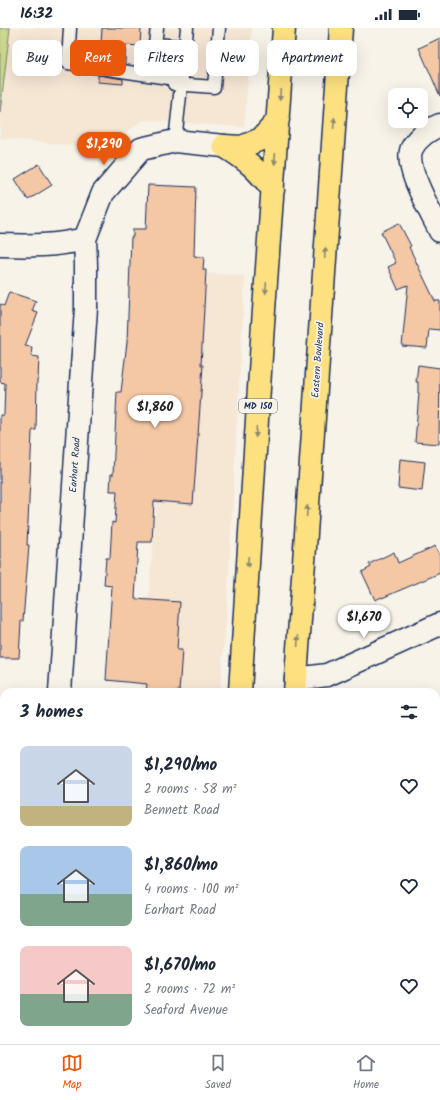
<!DOCTYPE html>
<html lang="en">
<head>
<meta charset="utf-8">
<style>
  :root { --surface:#fff; --page:#f2f2f3; --text:#1f2937; --muted:#747a83; --line:#e0e1e3; --accent:#ea580c }
  body { margin:0; font-family:Kalam,sans-serif; background:var(--page); color:var(--text); height:100vh; display:flex; flex-direction:column; font-size:15px; white-space:nowrap }
  * { box-sizing:border-box; margin:0 }
  p { font-size:13px; color:var(--muted) }
  .icon { flex:none; width:22px; height:22px; fill:none; stroke:currentColor; stroke-width:2; stroke-linecap:round; stroke-linejoin:round }
  .map { position:relative; flex:1; overflow:hidden }
  .drawer { position:absolute; left:0px; top:660px; width:440px; height:356px; display:flex; flex-direction:column; background:var(--surface); border-radius:12px 12px 0 0; box-shadow:0 4px 16px #0002 }
  .drawer>* { flex:none }
  .hud { position:absolute; left:12px; top:12px; width:416px; height:36px; display:flex; gap:8px }
  .controls { position:absolute; left:388px; top:60px; display:grid; gap:8px }
  .controls a { display:grid; place-items:center; width:40px; height:40px; border-radius:8px; background:var(--surface); box-shadow:0 4px 16px #0002; font-size:20px }
  .price { position:absolute; translate:-50% -34px; padding:0 9px; border-radius:14px; background:#fff; color:#222; font-size:13px; line-height:26px; filter:drop-shadow(0 1px 2px #0008) }
  .price::after { content:''; position:absolute; left:50%; top:24px; width:12px; height:9px; margin-left:-6px; background:inherit; clip-path:polygon(0 0,100% 0,50% 100%) }
  .price.active { background:var(--accent); color:#fff }
  ul { padding:0; list-style:none }
  li { display:flex; align-items:center; gap:12px; height:100px; padding:0 20px }
  li span { display:grid; place-items:center; flex:none; width:112px; height:80px; border-radius:8px; color:#555 }
  li>.icon { margin-inline-start:auto }
  span .icon { width:48px; height:48px; fill:#fffc; stroke-width:1 }
  li b { font-size:17px }
  h2 { display:flex; justify-content:space-between; align-items:center; height:48px; padding:0 20px; font-size:17px }
  .tag { padding:0 14px; border-radius:8px; background:var(--surface); box-shadow:0 4px 16px #0002; font-size:14px; line-height:36px }
  .tag.active { background:var(--accent); color:#fff }
  .status { display:flex; justify-content:space-between; align-items:center; height:28px; padding:0 20px; background:var(--surface); direction:ltr }
  .status svg { height:11px; fill:currentColor }
  .tab-bar { display:flex; justify-content:space-around; align-items:center; height:56px; border-top:1px solid var(--line); background:var(--surface); font-size:11px; color:var(--muted) }
  .tab-bar a { display:grid; justify-items:center; gap:2px }
  .tab-bar .active { color:var(--accent) }
  .map>svg:first-child { display:block }
</style>
</head>
<body>
<div class="status"><b>16:32</b><svg viewBox="0 0 49 12"><path d="M0 12V9h3v3zM5 12V6h3v6zM10 12V3h3v9zM15 12V0h3v12zM26 1h20v11H26zM47 4h2v5h-2z"/></svg></div>
<div class="map">
<svg width="440" height="1016" viewBox="0 0 440 1016">
  <rect width="100%" height="100%" fill="#f7f3e8"/>
  <filter id="ink" filterUnits="userSpaceOnUse"><feTurbulence type="fractalNoise" baseFrequency=".025" numOctaves="2"/><feDisplacementMap in="SourceGraphic" scale="8" xChannelSelector="R" yChannelSelector="G"/><feConvolveMatrix kernelMatrix="1 2 1 2 8 2 1 2 1" color-interpolation-filters="sRGB"/></filter>
  <g filter="url(#ink)">
    <path fill="#f6e6d4" d="M10,0H252L244,99L142,92L105,121L0,110V85Z
      M175,243L245,248L227,575L220,664H141Z
      M440,738V1016H304L305,1012H436V740Z
      M123,1012H200V1016H122Z"/>
    <path fill="#ccd88c" stroke="#748475" d="M0,0H10L0,85Z"/>
    <path fill="#f5c8a5" stroke="#1b2f5e" d="M102,0H141L140,18L126,17L125,36L100,32Z
      M440,10V68L419,20Z
      M98,47L123,51V56L98,54Z
      M39,136L52,157L28,172L15,151Z
      M148,157L196,159L194,228L204,229L203,242H206L201,337H203L193,476L154,473L152,514H138L135,571L180,574L177,622H182L179,664H146L147,656L106,652L112,558L104,557L106,530H110L112,494L115,495L117,463H110L111,446L113,447L117,364H121L127,314L131,209H133V201H146Z
      M399,195L411,218L409,219L435,273H440V302L429,301L427,320L402,318L408,257L398,261L388,239L396,235L381,204Z
      M9,264L36,273L32,283L38,285L25,318L32,319L31,328L39,329L38,352H37L36,402H33L32,404L27,517H29L23,593H21L19,630H0V387H4L5,355L0,354V276L4,278Z
      M418,337L440,340L439,416L415,414L419,365H418V354H416Z
      M400,431L425,434L422,463L398,460Z
      M435,518L440,528V545L382,570V569L375,572L362,544L371,539L369,536L394,524L398,535Z"/>
    <g fill="none" stroke-linecap="round" stroke-linejoin="round">
      <defs>
        <path id="service" d="M70,0L68,35L182,52
          M157,0L155,16L178,18L174,56L214,59L219,0
          M184,31L187,0
          M175,113L182,49
          M436,753L440,751"/>
        <path id="minor" d="M440,97C428,102 418,108 412,120C403,138 432,186 440,203
          M0,217C29,218 56,218 85,211L103,165L141,121L175,113L224,118
          M296,651L327,647L440,596
          M60,664L86,280V237L85,211
          M35,1016V1012"/>
        <path id="primary" d="M224,118C247,132 257,141 273,162
          M224,118L242,119L261,111L278,92
          M240,664L263,296L284,0
          M295,664L341,0
          M222,1016L223,1012
          M271,1016V1012"/>
      </defs>
      <use href="#service" stroke="#1b2f5e" stroke-width="15"/>
      <use href="#minor" stroke="#1b2f5e" stroke-width="25"/>
      <use href="#primary" stroke="#1b2f5e" stroke-width="25"/>
      <use href="#service" stroke="#f7f3e8" stroke-width="12"/>
      <use href="#minor" stroke="#f7f3e8" stroke-width="22"/>
      <use href="#primary" stroke="#fde080" stroke-width="22"/>
    </g>
    <defs><path id="oneway-solid" d="M-6-.8H1V-3.2L6.5 0L1 3.2V.8H-6Z"/></defs>
    <g fill="#8c886f">
      <use href="#oneway-solid" transform="translate(280 67) rotate(94)"/>
      <use href="#oneway-solid" transform="translate(334 95) rotate(-86)"/>
      <use href="#oneway-solid" transform="translate(275 131) rotate(94)"/>
      <use href="#oneway-solid" transform="translate(325 225) rotate(-86)"/>
      <use href="#oneway-solid" transform="translate(266 260) rotate(94)"/>
      <use href="#oneway-solid" transform="translate(256 404) rotate(94)"/>
      <use href="#oneway-solid" transform="translate(307 483) rotate(-86)"/>
      <use href="#oneway-solid" transform="translate(248 534) rotate(93)"/>
      <use href="#oneway-solid" transform="translate(298 613) rotate(-86)"/>
    </g>
  </g>
  <g text-anchor="middle" dominant-baseline="central" stroke-width="3.5" stroke-linejoin="round" paint-order="stroke">
    <rect fill="#f7f3e8" stroke="#5d6a87" stroke-width="1" x="239" y="371" width="38" height="14" rx="3"/>
    <g font-size="9" font-weight="bold" fill="#1b2f5e">
      <text x="258" y="378">MD 150</text>
    </g>
    <g font-size="10" fill="#1b2f5e" stroke="#f7f3e8">
      <text transform="translate(318 332) rotate(-86)">Eastern Boulevard</text>
      <text transform="translate(75 437) rotate(-86)">Earhart Road</text>
    </g>
  </g>
</svg>
<div class="controls">
<a><svg class="icon" aria-label="locate" viewBox="0 0 24 24"><circle cx="12" cy="12" r="6"/><path d="M12 2v4M12 18v4M2 12h4M18 12h4"/></svg></a>
</div>
<b class="price active" style="left:104px;top:138px">$1,290</b>
<b class="price" style="left:155px;top:401px">$1,860</b>
<b class="price" style="left:364px;top:611px">$1,670</b>
<div class="hud">
<a class="tag">Buy</a>
<a class="tag active">Rent</a>
<a class="tag">Filters</a>
<a class="tag">New</a>
<a class="tag">Apartment</a>
</div>
<section class="drawer">
<h2>3 homes<svg class="icon" aria-label="filters" viewBox="0 0 24 24"><path d="M4 7h16M4 17h16"/><circle cx="9" cy="7" r="2"/><circle cx="15" cy="17" r="2"/></svg></h2>
<ul>
<li><span style="background:linear-gradient(#c9d6e8 75%,#c2b280 0)"><svg class="icon" aria-label="home" viewBox="0 0 24 24"><path d="M3 11l9-7 9 7M6 9v11h12V9"/></svg></span><div><b>$1,290/mo</b><p>2 rooms · 58 m²</p><p>Bennett Road</p></div><svg class="icon" aria-label="heart" viewBox="0 0 24 24"><path d="M12 20l-8-8c-3-5 5-10 8-4 3-6 11-1 8 4z"/></svg></li>
<li><span style="background:linear-gradient(#a9c7e8 60%,#7fa58c 0)"><svg class="icon" aria-label="home" viewBox="0 0 24 24"><path d="M3 11l9-7 9 7M6 9v11h12V9"/></svg></span><div><b>$1,860/mo</b><p>4 rooms · 100 m²</p><p>Earhart Road</p></div><svg class="icon" aria-label="heart" viewBox="0 0 24 24"><path d="M12 20l-8-8c-3-5 5-10 8-4 3-6 11-1 8 4z"/></svg></li>
<li><span style="background:linear-gradient(#f6c9c9 60%,#7fa58c 0)"><svg class="icon" aria-label="home" viewBox="0 0 24 24"><path d="M3 11l9-7 9 7M6 9v11h12V9"/></svg></span><div><b>$1,670/mo</b><p>2 rooms · 72 m²</p><p>Seaford Avenue</p></div><svg class="icon" aria-label="heart" viewBox="0 0 24 24"><path d="M12 20l-8-8c-3-5 5-10 8-4 3-6 11-1 8 4z"/></svg></li>
</ul>
</section>
</div>
<nav class="tab-bar">
<a class="active"><svg class="icon" aria-label="map" viewBox="0 0 24 24"><path d="M3 6l6-2 6 2 6-2v14l-6 2-6-2-6 2zM9 4v14M15 6v14"/></svg>Map</a>
<a><svg class="icon" aria-label="saved" viewBox="0 0 24 24"><path d="M7 4h10v16l-5-4-5 4z"/></svg>Saved</a>
<a><svg class="icon" aria-label="home" viewBox="0 0 24 24"><path d="M3 11l9-7 9 7M6 9v11h12V9"/></svg>Home</a>
</nav>
</body>
</html>
